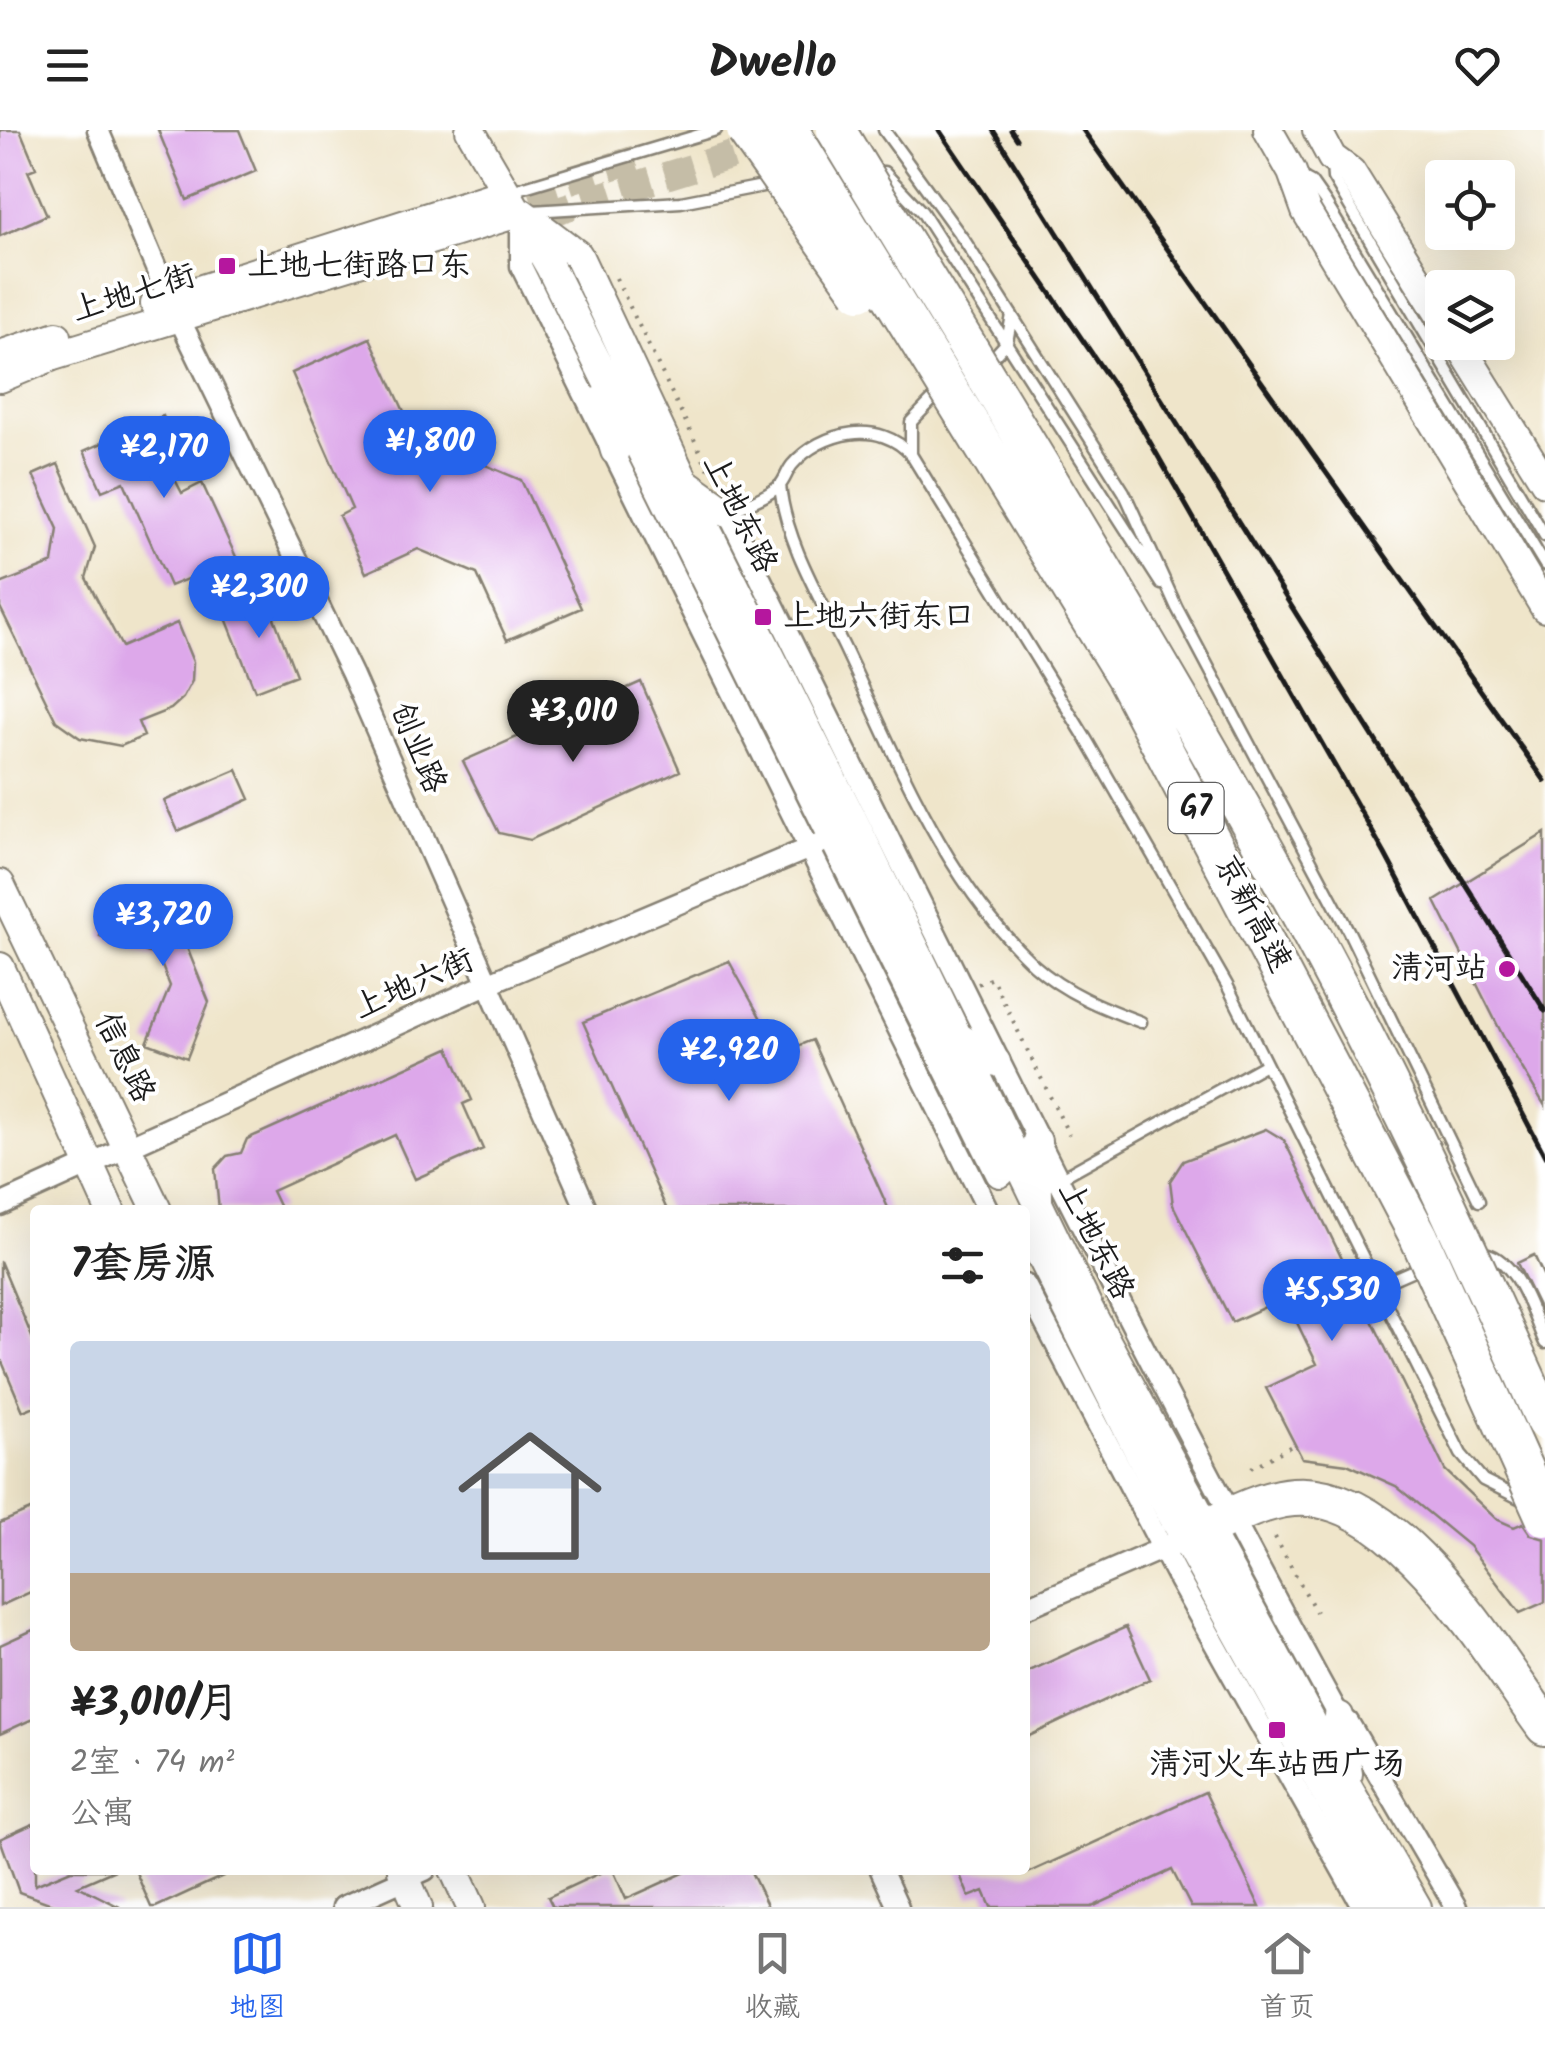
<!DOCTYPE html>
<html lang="zh">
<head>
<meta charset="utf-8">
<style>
  :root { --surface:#fff; --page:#f2f2f2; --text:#222; --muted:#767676; --line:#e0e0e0; --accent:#2563eb }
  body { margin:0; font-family:Kalam,"LXGW WenKai TC",sans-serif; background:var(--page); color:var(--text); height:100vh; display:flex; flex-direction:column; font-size:38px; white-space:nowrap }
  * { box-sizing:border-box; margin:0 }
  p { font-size:32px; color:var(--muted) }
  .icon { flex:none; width:55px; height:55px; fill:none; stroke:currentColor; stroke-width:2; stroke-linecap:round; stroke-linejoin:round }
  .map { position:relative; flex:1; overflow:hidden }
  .sheet { position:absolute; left:30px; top:1075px; width:1000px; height:670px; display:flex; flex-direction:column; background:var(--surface); border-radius:10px; box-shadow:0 10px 40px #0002 }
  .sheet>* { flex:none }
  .tools { position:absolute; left:1425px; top:30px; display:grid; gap:20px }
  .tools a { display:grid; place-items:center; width:90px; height:90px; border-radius:10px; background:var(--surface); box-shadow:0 10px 40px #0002; font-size:50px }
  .price { position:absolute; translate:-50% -85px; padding:0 22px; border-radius:35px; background:var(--accent); color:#fff; font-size:32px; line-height:65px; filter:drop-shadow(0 2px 5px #0008) }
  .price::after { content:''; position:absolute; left:50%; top:60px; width:30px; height:22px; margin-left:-15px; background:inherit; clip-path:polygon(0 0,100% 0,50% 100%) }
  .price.selected { background:#222; color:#fff }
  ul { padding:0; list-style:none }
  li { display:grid; align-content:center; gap:20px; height:530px; padding:0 40px }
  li+li { border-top:2px solid var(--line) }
  li span { display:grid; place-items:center; height:310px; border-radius:10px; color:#555 }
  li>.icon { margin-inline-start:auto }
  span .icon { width:180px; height:180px; fill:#fffc; stroke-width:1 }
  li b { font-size:42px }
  h2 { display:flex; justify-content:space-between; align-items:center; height:120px; padding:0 40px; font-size:42px }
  header { display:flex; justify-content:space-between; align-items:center; height:130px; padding:0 40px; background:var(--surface); font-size:45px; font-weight:800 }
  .menu { display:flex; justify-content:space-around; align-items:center; height:140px; border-top:2px solid var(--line); background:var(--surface); font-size:28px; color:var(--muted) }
  .menu a { display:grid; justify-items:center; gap:5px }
  .menu .selected { color:var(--accent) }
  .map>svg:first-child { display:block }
</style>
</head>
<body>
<header><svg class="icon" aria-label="menu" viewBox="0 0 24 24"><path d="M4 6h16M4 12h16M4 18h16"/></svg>Dwello<svg class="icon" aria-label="heart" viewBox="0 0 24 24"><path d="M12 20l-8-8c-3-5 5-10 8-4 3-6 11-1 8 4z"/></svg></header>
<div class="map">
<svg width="1545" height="1777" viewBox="0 0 1545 1777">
  <rect width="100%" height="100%" fill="#fff"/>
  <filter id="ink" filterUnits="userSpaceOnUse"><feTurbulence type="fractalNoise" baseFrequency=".01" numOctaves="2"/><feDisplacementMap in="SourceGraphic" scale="20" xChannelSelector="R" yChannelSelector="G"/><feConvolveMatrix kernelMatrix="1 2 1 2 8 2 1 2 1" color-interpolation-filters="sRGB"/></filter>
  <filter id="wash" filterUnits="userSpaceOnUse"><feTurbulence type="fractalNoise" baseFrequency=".0048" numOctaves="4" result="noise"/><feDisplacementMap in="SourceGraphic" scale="40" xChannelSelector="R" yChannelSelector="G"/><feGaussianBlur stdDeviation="2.25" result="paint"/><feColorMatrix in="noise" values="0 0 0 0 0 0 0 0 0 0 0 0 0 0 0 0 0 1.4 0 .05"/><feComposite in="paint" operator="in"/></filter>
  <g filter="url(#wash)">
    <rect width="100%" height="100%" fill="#efe5ca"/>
    <g id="blocks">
      <path fill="#dda8ea" d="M0,0H20L36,38L28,41L47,85L0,106Z
        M158,0H239L256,41L187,70Z
        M370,208L415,305L521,350L581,478L507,510L477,444L418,419L366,443L339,386L352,379L292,243Z
        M163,286L182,328L167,334L182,363L202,353L237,429L170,456L124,352L102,361L84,321Z
        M58,334L95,417L86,448L122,517L177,493L193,532L192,551L183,568L171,579L138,592L144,606L121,616L80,608L56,591L0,477V454L53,433L58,399L33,345Z
        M263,459L296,545L255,561L222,478Z
        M641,552L680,641L530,710L499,703L463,631Z
        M237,640L250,669L178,701L164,671Z
        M1545,703V976L1504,908L1435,771Z
        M117,763L173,783L209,872L187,928L147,913L170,856L158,826L100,806Z
        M729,831L780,923L812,910L889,1080H667L583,892Z
        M449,918L472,970L463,974L483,1019L415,1049L395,1005L272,1061L281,1080H219L215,1039L227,1026L241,1023L247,1009Z
        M1266,999L1284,1010L1445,1340L1496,1389L1514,1397L1523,1393L1531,1405L1545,1409V1472L1520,1483L1469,1416L1396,1356L1347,1334L1302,1328L1266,1258L1317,1234L1285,1168L1232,1192L1173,1075L1170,1051L1183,1031Z
        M1534,1125L1545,1149V1190L1517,1133Z
        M0,1131L35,1214V1276L23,1281L0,1227Z
        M35,1378V1460L0,1476V1393Z
        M1126,1497L1150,1549L1025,1608V1543Z
        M35,1499V1588L0,1604V1515Z
        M1205,1662L1260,1777H1191L1172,1740L1092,1777H991L984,1761L969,1767L958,1740L1028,1743Z
        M35,1693V1755L71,1740H115L78,1756L120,1777H60L19,1762L0,1709Z
        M135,1740H236L156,1777H151Z
        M606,1740H613L626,1769L690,1740H750L768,1777H553L548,1767Z"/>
    </g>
  </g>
  <g filter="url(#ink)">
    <use href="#blocks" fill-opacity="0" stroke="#868073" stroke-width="2.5"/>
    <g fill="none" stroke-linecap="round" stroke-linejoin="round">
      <path stroke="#c5bda7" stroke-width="28" stroke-dasharray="28 14" stroke-linecap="butt" d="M489,76L648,25
        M545,84L812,0"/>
      <defs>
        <path id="lane" d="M884,0L966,113L1124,362L1177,478L1349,802L1479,1071
          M1332,35L1333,48L1545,406
          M873,42H884L922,82L1161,454
          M1298,45L1311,52L1325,72L1545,435
          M511,61L716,0
          M532,81L681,72L773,54
          M987,234L1007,212L1012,185
          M911,325V292L942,260
          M780,355C785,410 820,468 844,517C896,626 944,751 1034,835C1065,863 1103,878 1141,892
          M730,382C745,374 768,367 780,355C785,350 787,341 792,335C821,301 881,288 912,326L1086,609L1227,855L1461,1324L1483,1350L1525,1371
          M1057,1050L1266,934
          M1479,1122C1517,1125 1532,1184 1545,1213
          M1377,1156L1425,1135"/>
        <path id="street" d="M98,0L169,169
          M521,91V136L988,1080
          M178,186L352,544L587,1080
          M728,383C928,786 1122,1191 1339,1586L1348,1592L1456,1777
          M0,1075L487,854L819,714
          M1025,1155L1179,1450L1363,1777
          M1025,1478L1175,1413
          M881,1740L898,1777
          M343,1777L425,1740"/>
        <path id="secondary" d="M470,0L550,137L1000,1043
          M1268,0L1292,42L1306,81L1545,478
          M1317,0L1332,28L1351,42L1442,188
          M521,82L578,125L709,404L857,698L1090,1181L1336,1637L1417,1777
          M155,174L506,62
          M1458,212L1545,352
          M0,225L57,206
          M0,248L53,226L521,82
          M600,271L615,321
          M686,353L728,383
          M0,754L157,1080
          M0,837L110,1080
          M956,905L996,932
          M1037,1011L1038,1070
          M1025,1094L1156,1356L1389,1777
          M1339,1586L1348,1644
          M402,1740L418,1777
          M454,1740L471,1777"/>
        <path id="highway" d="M1186,1408C1220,1393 1256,1370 1293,1367C1398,1358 1491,1523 1545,1596"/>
      </defs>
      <use href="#lane" stroke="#868073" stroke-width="15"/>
      <use href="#street" stroke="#868073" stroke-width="25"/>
      <use href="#secondary" stroke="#868073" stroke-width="32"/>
      <use href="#highway" stroke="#868073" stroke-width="42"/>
      <path stroke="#868073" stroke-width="4" stroke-dasharray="2.5 8" stroke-linecap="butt" d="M616,148L710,342
        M978,854L992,848L1069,1005
        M1251,1338L1295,1314
        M1275,1407L1316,1482"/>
      <use href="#lane" stroke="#fff" stroke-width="10"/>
      <use href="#street" stroke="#fff" stroke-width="20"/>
      <use href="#secondary" stroke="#fff" stroke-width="28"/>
      <use href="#highway" stroke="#fff" stroke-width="38"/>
      <path stroke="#1c1c1c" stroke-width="5" d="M939,0L1138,291L1385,724L1545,1026
        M993,0L1545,881
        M1011,0L1017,9
        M1083,0L1545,651"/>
      <defs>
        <path id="highway-bridge" d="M746,0L860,161
          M789,0L1125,546L1419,1107L1545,1387
          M836,0C991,257 1151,511 1295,774C1387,942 1467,1116 1545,1291"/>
      </defs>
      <use href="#highway-bridge" stroke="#868073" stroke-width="42" stroke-linecap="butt"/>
      <use href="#highway-bridge" stroke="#fff" stroke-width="38"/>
    </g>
  </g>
  <g fill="#b5179e" stroke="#fff" stroke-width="4">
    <rect x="217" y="126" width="20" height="20" rx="5"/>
    <rect x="753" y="477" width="20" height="20" rx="5"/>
    <circle cx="1507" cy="839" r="10"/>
    <rect x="1267" y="1590" width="20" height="20" rx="5"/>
  </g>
  <g text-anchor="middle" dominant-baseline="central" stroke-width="8" stroke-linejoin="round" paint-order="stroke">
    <rect fill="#fff" stroke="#606060" stroke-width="2.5" x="1168.5" y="653" width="55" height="50" rx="8"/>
    <g font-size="30" font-weight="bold" fill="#1c1c1c">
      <text x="1196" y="678">G7</text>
    </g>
    <g font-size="32" fill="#1c1c1c" stroke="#fff" text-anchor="start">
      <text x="247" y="136">上地七街路口东</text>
      <text x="783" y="487">上地六街东口</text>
      <text x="1487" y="839" text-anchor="end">清河站</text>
      <text x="1277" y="1635" text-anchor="middle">清河火车站西广场</text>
    </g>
    <g font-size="32" fill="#1c1c1c" stroke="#fff">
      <text transform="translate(134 164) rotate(-17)">上地七街</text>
      <text transform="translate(739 384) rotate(64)">上地东路</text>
      <text transform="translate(417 618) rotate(67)">创业路</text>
      <text transform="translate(1252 784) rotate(62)">京新高速</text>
      <text transform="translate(414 855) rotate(-24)">上地六街</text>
      <text transform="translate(124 928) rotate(64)">信息路</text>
      <text transform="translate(1095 1111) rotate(63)">上地东路</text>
    </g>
  </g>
</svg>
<div class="tools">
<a><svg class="icon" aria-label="locate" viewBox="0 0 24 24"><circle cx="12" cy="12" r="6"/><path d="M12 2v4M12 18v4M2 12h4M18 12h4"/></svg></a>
<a><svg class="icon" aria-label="layers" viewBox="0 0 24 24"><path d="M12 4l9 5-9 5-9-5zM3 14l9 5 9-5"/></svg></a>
</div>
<b class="price" style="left:430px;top:365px">¥1,800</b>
<b class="price" style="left:164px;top:371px">¥2,170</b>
<b class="price" style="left:259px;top:511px">¥2,300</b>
<b class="price selected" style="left:573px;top:635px">¥3,010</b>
<b class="price" style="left:163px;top:839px">¥3,720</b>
<b class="price" style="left:729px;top:974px">¥2,920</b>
<b class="price" style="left:1332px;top:1214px">¥5,530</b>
<section class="sheet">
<h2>7套房源<svg class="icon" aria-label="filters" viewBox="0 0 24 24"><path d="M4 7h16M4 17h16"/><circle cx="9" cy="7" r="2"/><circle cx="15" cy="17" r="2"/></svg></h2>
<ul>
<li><span style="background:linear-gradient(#c9d6e8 75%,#b9a48a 0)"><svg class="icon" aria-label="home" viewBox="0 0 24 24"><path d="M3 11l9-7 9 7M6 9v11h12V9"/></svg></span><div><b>¥3,010/月</b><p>2室 · 74 m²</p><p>公寓</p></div></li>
</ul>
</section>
</div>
<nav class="menu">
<a class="selected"><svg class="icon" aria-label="map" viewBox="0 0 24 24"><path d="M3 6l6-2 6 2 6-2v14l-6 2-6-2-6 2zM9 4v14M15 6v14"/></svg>地图</a>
<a><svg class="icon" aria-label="saved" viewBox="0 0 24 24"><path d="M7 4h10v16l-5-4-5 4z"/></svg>收藏</a>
<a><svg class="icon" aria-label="home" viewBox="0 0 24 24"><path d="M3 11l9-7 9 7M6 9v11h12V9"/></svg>首页</a>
</nav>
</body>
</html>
